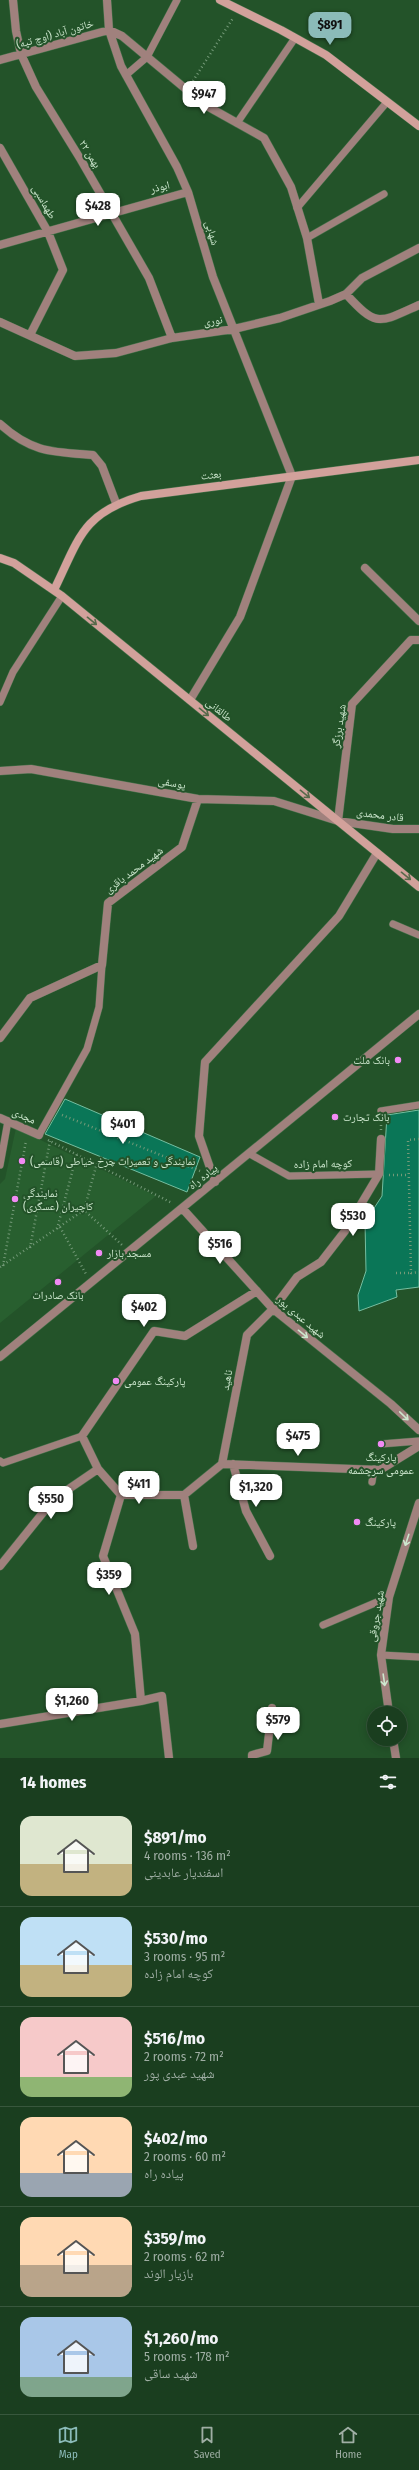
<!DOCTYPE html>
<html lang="en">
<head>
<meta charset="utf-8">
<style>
  :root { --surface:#1a3e1f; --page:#234528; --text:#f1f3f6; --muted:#9faea4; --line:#38573d; --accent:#8bbbb9 }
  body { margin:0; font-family:"Fira Sans Condensed","Noto Naskh Arabic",sans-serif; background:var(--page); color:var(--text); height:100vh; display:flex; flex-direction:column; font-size:15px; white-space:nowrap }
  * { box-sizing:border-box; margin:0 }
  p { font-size:13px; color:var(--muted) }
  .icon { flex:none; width:22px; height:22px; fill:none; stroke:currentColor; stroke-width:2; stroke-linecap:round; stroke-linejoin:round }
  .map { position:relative; height:1758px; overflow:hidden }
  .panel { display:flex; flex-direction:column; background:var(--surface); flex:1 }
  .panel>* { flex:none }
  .tools { position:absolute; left:367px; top:1706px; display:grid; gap:8px }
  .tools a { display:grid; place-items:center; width:40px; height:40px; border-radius:50%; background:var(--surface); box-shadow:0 2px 10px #0003,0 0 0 1px var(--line); font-size:20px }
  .price { position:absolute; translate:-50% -34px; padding:0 9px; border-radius:8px; background:#fff; color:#222; font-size:13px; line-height:26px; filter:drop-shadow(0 1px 2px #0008) }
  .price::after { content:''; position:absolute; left:50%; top:24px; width:12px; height:9px; margin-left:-6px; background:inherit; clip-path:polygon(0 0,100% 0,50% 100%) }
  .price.current { background:var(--accent); color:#111 }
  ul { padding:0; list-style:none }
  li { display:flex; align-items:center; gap:12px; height:100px; padding:0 20px }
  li+li { border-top:1px solid var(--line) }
  li span { display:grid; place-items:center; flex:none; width:112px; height:80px; border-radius:12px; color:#555 }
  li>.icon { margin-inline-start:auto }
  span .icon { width:48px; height:48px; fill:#fffc; stroke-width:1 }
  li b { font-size:17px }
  h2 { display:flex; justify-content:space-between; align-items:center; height:48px; padding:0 20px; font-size:17px }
  .tabs { display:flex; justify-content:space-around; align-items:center; height:56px; border-top:1px solid var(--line); background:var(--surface); font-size:11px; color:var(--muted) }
  .tabs a { display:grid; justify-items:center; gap:2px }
  .tabs .current { color:var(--accent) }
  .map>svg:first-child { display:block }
</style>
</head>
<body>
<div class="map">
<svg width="419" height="1758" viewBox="0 0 419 1758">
  <rect width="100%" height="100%" fill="#235329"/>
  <path fill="#285f2f" d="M16,1128L156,1196L0,1323V1184L5,1179Z"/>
  <path fill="#0a7657" stroke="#75bea0" d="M65,1099L200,1157L187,1192L45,1134Z
    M419,1110V1287L396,1290L397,1297L359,1311L358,1295L366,1271L365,1222L382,1196L387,1115Z"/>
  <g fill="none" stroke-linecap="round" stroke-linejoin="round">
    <defs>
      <path id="lane" d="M126,75L147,57L177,0
        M237,123L295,38
        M297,208L387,102
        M307,238L384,194
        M0,702L13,672L62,596
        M393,924L419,935
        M381,1111L419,1105
        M39,1135L87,1049L99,1007L102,965
        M250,1154L289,1176L379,1174
        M0,1165L8,1121
        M381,1444L419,1441
        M0,1461L3,1463L82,1436
        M372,1482L374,1469
        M323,1625L389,1597
        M381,1655L419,1657"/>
      <path id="street" d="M13,0L16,31L21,54L36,87L81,160L149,278L172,338
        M107,0L109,30L121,66L177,167L188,192L213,277L292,476L240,617L190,700
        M0,60L109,30L122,36L205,105L264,138L291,187L307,238L319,304
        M0,148L48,232L63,270L30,335
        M0,245L188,192
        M346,294C377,328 379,323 419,305
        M0,322L75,356L116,353L172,338L234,329L280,318L330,301L346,294L362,278L419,248
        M0,424C32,453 53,452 93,455L102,466L116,503
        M365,568L419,621
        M0,771L31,769L198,799L274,801L338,821L393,829H419
        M338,821L352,704L411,640H419
        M0,1038L30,998L102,965L108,903L182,847L198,799
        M0,1118L39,1135
        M215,1182L199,1136L205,1062L339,916L377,853
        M182,1208L273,1309L391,1404L419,1430
        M257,1291L185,1336L154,1331L82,1436L98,1469L121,1495H184L222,1464L380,1470L419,1446
        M0,1357L419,1014
        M222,1464L247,1335L273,1309L297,1277L321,1262L345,1231L379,1174L381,1139
        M233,1464L246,1511L270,1556
        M121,1495L103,1556L135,1634L141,1701
        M184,1495L193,1546
        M0,1566L54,1499L98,1469
        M389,1713L381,1655L389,1597L419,1503
        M0,1724L141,1701L162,1696L169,1758
        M393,1739L396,1758
        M252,1758V1755L267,1751L272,1708"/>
      <path id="secondary" d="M220,0L281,30L326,55L419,126
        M0,558L14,563L62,596L419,887
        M54,590C79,539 82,513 141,496L419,460"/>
    </defs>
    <use href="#lane" stroke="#45714a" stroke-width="8"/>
    <use href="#street" stroke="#45714a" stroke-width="9"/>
    <use href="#secondary" stroke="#45714a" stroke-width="9"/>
    <path stroke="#749a78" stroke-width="2.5" stroke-dasharray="1 3" stroke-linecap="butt" d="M193,81L233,18
      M62,1115L200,1171
      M381,1130V1119
      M419,1139L408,1140L411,1273L419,1272
      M48,1140L172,1203
      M389,1175H409
      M84,1210L97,1163
      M60,1227L86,1274
      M57,1229L77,1154
      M30,1248L50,1141
      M3,1266L26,1141
      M0,1267L84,1210L122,1245
      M396,1273H411"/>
    <use href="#lane" stroke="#a0817d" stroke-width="7"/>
    <use href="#street" stroke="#a0817d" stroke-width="8"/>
    <use href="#secondary" stroke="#d2a19b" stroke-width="8"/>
  </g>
  <defs><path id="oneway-shaft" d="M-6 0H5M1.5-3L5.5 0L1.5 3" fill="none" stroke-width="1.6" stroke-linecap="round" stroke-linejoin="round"/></defs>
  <g stroke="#586a4b">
    <use href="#oneway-shaft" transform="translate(92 621) rotate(39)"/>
    <use href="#oneway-shaft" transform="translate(204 712) rotate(39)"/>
    <use href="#oneway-shaft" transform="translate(305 794) rotate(39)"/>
    <use href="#oneway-shaft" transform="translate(406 876) rotate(39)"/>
  </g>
  <g stroke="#cde7ce">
    <use href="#oneway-shaft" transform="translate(303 1334) rotate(39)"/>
    <use href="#oneway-shaft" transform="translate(404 1416) rotate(44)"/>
    <use href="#oneway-shaft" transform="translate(407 1540) rotate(108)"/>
    <use href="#oneway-shaft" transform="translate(384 1680) rotate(82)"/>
  </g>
  <g fill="#f18af4" stroke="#235329" stroke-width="1.5">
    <circle cx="398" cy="1060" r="4"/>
    <circle cx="335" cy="1117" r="4"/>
    <circle cx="22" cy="1161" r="4"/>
    <circle cx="15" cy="1199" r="4"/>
    <circle cx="99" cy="1253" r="4"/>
    <circle cx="58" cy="1282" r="4"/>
    <circle cx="116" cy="1381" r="4"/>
    <circle cx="381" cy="1444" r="4"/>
    <circle cx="357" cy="1522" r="4"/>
  </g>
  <g text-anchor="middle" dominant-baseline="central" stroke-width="4" stroke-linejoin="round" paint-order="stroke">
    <g font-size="11" fill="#cde7ce" stroke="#235329">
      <text transform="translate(55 34) rotate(-16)">خاتون آباد (اوچ تپه)</text>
      <text transform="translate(90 154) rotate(58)">۲۲ بهمن</text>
      <text transform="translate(160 187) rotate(-14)">ابوذر</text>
      <text transform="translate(44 202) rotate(60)">طهماسبی</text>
      <text transform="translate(212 233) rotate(74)">شهابی</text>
      <text transform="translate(213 321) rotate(-8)">نوری</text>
      <text transform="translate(211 475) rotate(-7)">بعثت</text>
      <text transform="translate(219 710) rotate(39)">طالقانی</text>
      <text transform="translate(339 726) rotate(-81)">شهید برزگر</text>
      <text transform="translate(172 783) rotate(10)">یوسفی</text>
      <text transform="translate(380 815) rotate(7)">قادر محمدی</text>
      <text transform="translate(134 870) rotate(-37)">شهید محمد باقری</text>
      <text transform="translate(24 1116) rotate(24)">مجدی</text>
      <text transform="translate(323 1164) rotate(-1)">کوچه امام زاده</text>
      <text transform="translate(203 1177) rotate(-38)">پیاده راه</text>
      <text transform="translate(301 1317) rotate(40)">شهید عبدی پور</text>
      <text transform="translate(227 1380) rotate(-79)">ناهید</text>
      <text transform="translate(376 1616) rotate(-80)">شهید جروقی</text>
    </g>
    <g font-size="11" fill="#cde7ce" stroke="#235329" text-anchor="start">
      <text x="390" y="1060" text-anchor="end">بانک ملت</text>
      <text x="343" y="1117">بانک تجارت</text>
      <text x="30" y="1161">نمایندگی و تعمیرات چرخ خیاطی (قاسمی)</text>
      <text x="23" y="1193">نمایندگی<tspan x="23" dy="13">کاچیران (عسگری)</tspan></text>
      <text x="107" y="1253">مسجد بازار</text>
      <text x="58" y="1295" text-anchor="middle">بانک صادرات</text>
      <text x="124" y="1381">پارکینگ عمومی</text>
      <text x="381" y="1457" text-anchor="middle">پارکینگ<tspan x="381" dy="13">عمومی سرچشمه</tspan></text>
      <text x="365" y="1522">پارکینگ</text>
    </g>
  </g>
</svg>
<div class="tools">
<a><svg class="icon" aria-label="locate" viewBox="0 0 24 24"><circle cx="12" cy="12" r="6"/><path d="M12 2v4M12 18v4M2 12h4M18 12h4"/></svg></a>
</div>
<b class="price current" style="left:330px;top:46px">$891</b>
<b class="price" style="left:204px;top:115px">$947</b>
<b class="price" style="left:98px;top:227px">$428</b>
<b class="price" style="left:123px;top:1145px">$401</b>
<b class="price" style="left:353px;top:1237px">$530</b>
<b class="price" style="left:220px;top:1265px">$516</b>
<b class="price" style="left:144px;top:1328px">$402</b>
<b class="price" style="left:298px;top:1457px">$475</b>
<b class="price" style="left:139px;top:1505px">$411</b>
<b class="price" style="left:256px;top:1508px">$1,320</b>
<b class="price" style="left:51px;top:1520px">$550</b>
<b class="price" style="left:109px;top:1596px">$359</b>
<b class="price" style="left:72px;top:1722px">$1,260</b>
<b class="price" style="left:278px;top:1741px">$579</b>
</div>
<section class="panel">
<h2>14 homes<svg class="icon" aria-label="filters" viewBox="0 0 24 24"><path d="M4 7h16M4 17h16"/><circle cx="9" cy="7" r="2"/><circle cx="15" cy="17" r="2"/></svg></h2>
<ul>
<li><span style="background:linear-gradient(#dfe7d0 60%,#c2b280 0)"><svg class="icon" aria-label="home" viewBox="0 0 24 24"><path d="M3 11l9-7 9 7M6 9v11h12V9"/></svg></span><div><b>$891/mo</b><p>4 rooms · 136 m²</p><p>اسفندیار عابدینی</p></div></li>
<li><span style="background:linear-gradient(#bfe0f5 60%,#c2b280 0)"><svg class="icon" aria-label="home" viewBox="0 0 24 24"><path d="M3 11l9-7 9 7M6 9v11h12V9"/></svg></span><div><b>$530/mo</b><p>3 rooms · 95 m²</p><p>کوچه امام زاده</p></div></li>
<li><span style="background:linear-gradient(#f6c9c9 75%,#8fb573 0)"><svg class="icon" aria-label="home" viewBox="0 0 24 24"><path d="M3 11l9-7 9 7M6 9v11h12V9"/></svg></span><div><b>$516/mo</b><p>2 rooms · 72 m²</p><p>شهید عبدی پور</p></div></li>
<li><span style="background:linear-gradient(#ffd9b3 70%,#9aa5b1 0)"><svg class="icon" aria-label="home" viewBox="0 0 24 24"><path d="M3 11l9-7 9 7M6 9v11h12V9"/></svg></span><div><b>$402/mo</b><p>2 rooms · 60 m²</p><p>پیاده راه</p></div></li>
<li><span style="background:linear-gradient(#ffd9b3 60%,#b9a48a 0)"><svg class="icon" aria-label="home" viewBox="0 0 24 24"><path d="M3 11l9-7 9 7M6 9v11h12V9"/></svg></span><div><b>$359/mo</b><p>2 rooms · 62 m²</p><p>بازیار الوند</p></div></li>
<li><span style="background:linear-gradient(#a9c7e8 75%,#7fa58c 0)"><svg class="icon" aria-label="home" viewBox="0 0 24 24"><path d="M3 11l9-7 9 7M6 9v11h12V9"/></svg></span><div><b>$1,260/mo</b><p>5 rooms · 178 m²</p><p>شهید ساقی</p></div></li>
</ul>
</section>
<nav class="tabs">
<a class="current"><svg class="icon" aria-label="map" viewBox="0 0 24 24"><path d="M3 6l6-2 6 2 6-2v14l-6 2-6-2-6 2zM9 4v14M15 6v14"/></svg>Map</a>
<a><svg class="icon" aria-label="saved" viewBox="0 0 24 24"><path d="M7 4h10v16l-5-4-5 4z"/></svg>Saved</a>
<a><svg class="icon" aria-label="home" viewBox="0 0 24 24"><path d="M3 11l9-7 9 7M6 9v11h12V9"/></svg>Home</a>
</nav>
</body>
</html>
